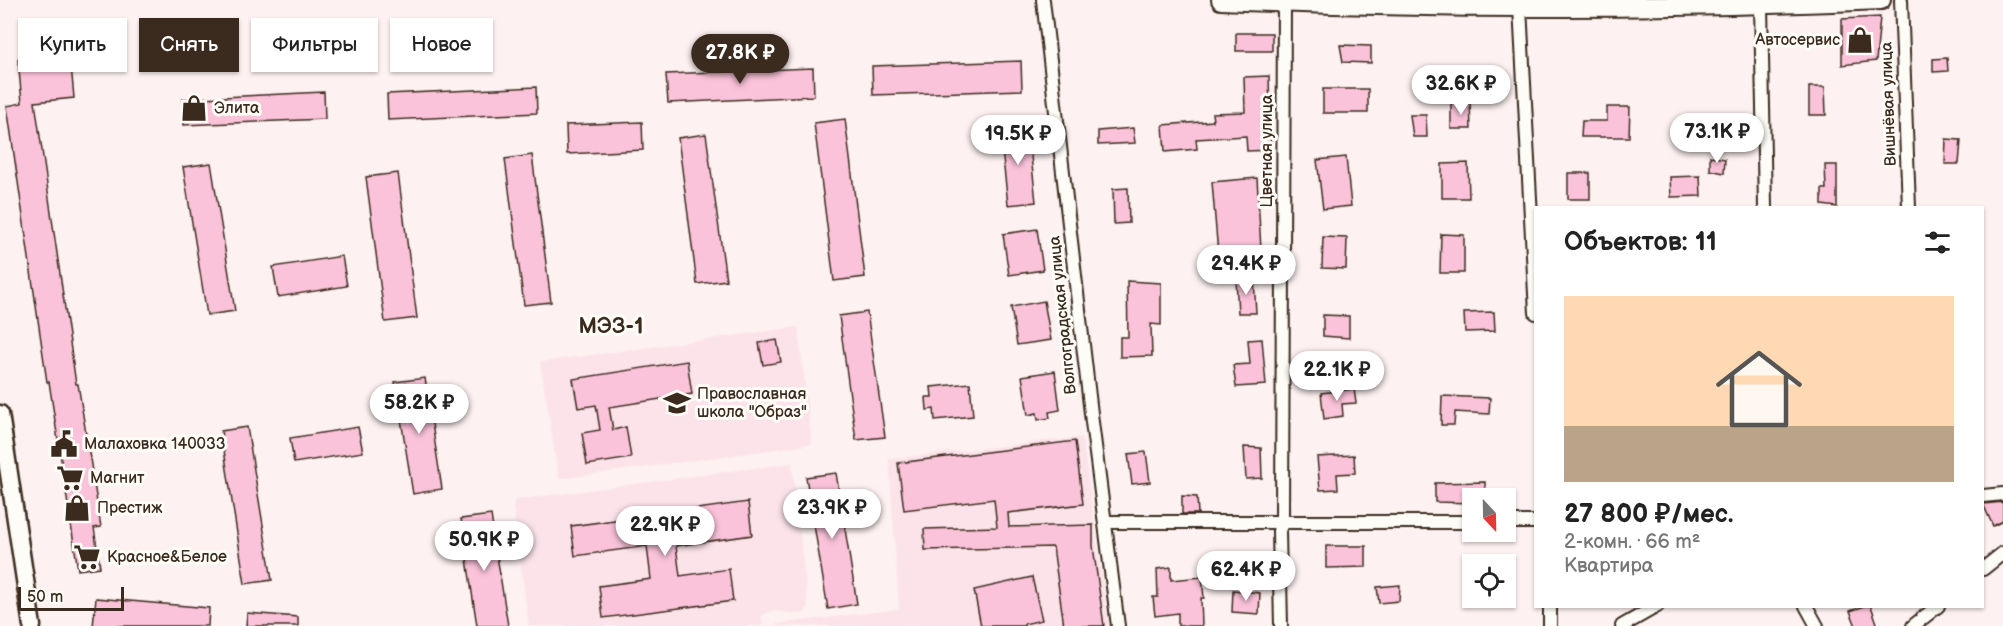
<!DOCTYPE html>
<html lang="ru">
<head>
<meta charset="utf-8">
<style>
  :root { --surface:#fff; --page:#f6f6f6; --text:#222; --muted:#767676; --accent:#3b2a1e }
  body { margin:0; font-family:"Balsamiq Sans",sans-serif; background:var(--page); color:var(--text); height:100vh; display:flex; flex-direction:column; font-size:22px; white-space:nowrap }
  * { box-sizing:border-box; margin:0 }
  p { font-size:20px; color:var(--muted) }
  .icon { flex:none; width:33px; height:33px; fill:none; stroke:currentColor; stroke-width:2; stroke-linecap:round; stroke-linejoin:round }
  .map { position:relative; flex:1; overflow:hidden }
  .panel { position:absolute; left:1534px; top:206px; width:450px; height:402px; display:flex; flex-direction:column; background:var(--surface); border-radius:0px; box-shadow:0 2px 4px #0004 }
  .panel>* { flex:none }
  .hud { position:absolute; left:18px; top:18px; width:570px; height:54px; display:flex; gap:12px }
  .needle { width:39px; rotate:158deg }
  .controls { position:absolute; left:1462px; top:488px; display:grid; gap:12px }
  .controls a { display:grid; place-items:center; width:54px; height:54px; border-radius:0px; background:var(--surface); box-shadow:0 2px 4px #0004; font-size:30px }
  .scale { position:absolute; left:18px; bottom:15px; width:106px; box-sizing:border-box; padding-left:6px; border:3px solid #3b2a1e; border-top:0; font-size:16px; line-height:21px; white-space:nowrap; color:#3b2a1e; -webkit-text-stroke:4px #fdfcf7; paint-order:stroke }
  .price { position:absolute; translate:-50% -51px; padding:0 14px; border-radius:21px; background:#fff; color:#222; font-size:20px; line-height:39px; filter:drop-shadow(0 2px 3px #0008) }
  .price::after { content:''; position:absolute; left:50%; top:36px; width:18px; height:14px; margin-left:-9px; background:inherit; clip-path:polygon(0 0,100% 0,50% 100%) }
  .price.current { background:var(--accent); color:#fff }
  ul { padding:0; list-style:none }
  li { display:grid; align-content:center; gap:12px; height:318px; padding:0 30px }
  li span { display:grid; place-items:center; height:186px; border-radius:0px; color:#555 }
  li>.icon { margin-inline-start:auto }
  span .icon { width:108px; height:108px; fill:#fffc; stroke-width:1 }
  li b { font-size:26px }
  h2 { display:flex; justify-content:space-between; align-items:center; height:72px; padding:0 30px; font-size:26px }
  .tag { padding:0 21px; border-radius:0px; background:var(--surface); box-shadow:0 2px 4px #0004; font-size:21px; line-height:54px }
  .tag.current { background:var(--accent); color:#fff }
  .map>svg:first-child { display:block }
</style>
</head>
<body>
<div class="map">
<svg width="2003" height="626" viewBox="0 0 2003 626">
  <rect width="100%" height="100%" fill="#fdf1f1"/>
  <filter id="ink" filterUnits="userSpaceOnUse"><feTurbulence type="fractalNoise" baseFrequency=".0167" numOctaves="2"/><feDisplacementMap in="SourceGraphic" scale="12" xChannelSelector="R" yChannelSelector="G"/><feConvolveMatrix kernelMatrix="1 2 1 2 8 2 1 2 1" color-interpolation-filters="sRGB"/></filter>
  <g filter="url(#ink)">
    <path fill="#fce3ea" d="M798,327L812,444L559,479L540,362Z
      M1082,437L1109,626H775L776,624L899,609L889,459Z
      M792,463L808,608L803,614L771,611L761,616L763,626H529L513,507L515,500Z"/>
    <path fill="#fbc3da" stroke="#3b2a1e" stroke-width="1.5" d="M1880,17L1876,61L1842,65V19Z
      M1236,33H1272V51H1236Z
      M1340,45L1371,46V63L1343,62Z
      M70,54L74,98L35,102L76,384H78L101,527L94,528L100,567L78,570L49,382H47L7,106L22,103L18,59Z
      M1947,58L1948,71L1933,72V59Z
      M1021,61L1022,90L873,95L872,66Z
      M813,68L814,96L668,103L666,74Z
      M1269,76L1271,150L1247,151L1246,136L1196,139L1197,149L1165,152L1163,125L1213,121L1212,113L1245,112L1244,77Z
      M536,87L537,113L388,120L387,94Z
      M1809,87H1825L1826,115H1809Z
      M1323,89H1368V113H1323Z
      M324,92L325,119L184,125L183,99Z
      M1451,102H1470L1471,129H1451Z
      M1607,107H1630L1629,137H1581L1582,121H1607Z
      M1410,115H1426L1427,137H1413Z
      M1705,116H1735L1736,135H1705Z
      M845,119L865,277L834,281L814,123Z
      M642,122L643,150L567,154L566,125Z
      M1028,128L1036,202L1008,205L1000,131Z
      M1133,128L1135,143L1098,145V131Z
      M706,134L726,280L697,284L678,138Z
      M1946,139L1961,140L1959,164H1945Z
      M532,155L551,302L524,305L505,159Z
      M1710,156L1725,159L1724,173L1710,170Z
      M1346,157L1351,206L1323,209L1317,160Z
      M211,163L235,311L207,315L183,167Z
      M1468,163L1469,198H1442V164Z
      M1825,165H1837V207L1822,205V189H1826Z
      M398,173L417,318L385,322L366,177Z
      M1568,173H1590V199H1568Z
      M1700,176L1701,196L1671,197L1670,177Z
      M1257,178L1261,250L1218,254L1212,182Z
      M1128,188L1129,223L1114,224L1113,189Z
      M1037,229L1043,270L1009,275L1003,234Z
      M1441,234L1464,235V273H1440Z
      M1323,237L1347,238L1346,269L1322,268Z
      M342,256L347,286L278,297L273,267Z
      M1236,279H1254L1256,313H1238Z
      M1127,281L1161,283V325L1151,324L1152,356L1120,357V337H1128Z
      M1044,301L1051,340L1017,345L1011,307Z
      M867,312L885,437L856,440L839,316Z
      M1494,312L1495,331L1465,332L1464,313Z
      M1323,315L1349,316V338L1323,336Z
      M1262,339L1266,385L1236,387L1233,365L1250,364L1248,340Z
      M777,340L781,362L763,365L759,343Z
      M687,361L692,394L609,407L613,430L626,427L631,458L587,465L582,433L600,430L596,405L578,408L573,379Z
      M1055,371L1060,410L1049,412L1050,418L1038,420L1037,413L1028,415L1022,376Z
      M425,378L442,489L413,494L395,382Z
      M970,383L973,416L935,420L934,409L927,410L926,397H932L931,387Z
      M1354,389L1356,403L1342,404L1343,416L1324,419L1321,393Z
      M1442,396L1490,398L1489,414L1455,412L1454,425H1441Z
      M247,427L272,580L245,584L221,431Z
      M358,427L363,452L294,463L290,438Z
      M1075,441L1083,504L1008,513L1009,527L1093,525V546L1104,626H1064L1053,547L925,550L924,529L997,527L994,499L904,510L898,463Z
      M1244,447L1261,448L1262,478L1246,479Z
      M1146,452L1150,482L1132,484L1128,454Z
      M1354,455L1355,473L1337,474L1338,489L1320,490L1317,457Z
      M836,473L857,604L828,609L806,477Z
      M1485,482V498H1473V503L1435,502V483Z
      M1182,496L1197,497L1198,514H1182Z
      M748,502L752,535L676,546L680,576L729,569L733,601L603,618L599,586L651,579L647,546L575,556L571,526Z
      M2003,502V521L1993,526L1983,504Z
      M491,515L498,562L508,626H477L461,519Z
      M1326,546H1366V567L1326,568Z
      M1171,567V580L1202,577L1204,598H1201L1202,626H1178V613L1155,616L1153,597H1158L1157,569Z
      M1032,577L1042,620L1024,624V626H981L974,590Z
      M1400,585L1399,601L1379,603L1377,587Z
      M1233,590L1260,593L1259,614L1232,612Z
      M96,598L209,608L208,626H93Z
      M1865,606H1871L1878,626H1856L1850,611Z
      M247,613L298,617V626H246Z"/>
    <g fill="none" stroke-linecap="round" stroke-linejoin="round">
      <defs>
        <path id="street" d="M1043,0L1092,422L1118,626
          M1901,0L1909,207
          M1761,6L1765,207
          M1520,7L1536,313
          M1983,496L2003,494
          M1106,522H1473
          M1506,522H1536
          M1983,569L2003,553
          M1550,606V626
          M1806,606L1817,626
          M1281,626L1279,531L1282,523L1284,0
          M1622,626L1657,606
          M1913,626L1938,606"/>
        <path id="secondary" d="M0,414L32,626"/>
        <path id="primary" d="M1221,0C1441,9 1662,10 1881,0"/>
      </defs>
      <use href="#street" stroke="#3b2a1e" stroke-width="16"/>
      <use href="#secondary" stroke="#3b2a1e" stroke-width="21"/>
      <use href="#primary" stroke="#3b2a1e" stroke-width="22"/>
      <use href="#street" stroke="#fdfcf7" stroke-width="12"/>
      <use href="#secondary" stroke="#fdfcf7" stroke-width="16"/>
      <use href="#primary" stroke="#fdfcf7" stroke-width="18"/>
    </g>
  </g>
  <defs>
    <symbol id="shop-bare" viewBox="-9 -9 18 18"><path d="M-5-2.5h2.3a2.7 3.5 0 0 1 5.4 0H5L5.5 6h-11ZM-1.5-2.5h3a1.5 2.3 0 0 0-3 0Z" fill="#3b2a1e" stroke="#fdfcf7" stroke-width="2.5" paint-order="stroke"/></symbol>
    <symbol id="school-bare" viewBox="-9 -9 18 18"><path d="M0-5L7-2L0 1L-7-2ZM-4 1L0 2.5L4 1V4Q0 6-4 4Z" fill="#3b2a1e" stroke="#fdfcf7" stroke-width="2.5" paint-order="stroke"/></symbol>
    <symbol id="civic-bare" viewBox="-9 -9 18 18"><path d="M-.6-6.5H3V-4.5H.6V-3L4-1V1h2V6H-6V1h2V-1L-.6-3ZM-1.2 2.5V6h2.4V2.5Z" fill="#3b2a1e" stroke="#fdfcf7" stroke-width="2.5" paint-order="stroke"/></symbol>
    <symbol id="supermarket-bare" viewBox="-9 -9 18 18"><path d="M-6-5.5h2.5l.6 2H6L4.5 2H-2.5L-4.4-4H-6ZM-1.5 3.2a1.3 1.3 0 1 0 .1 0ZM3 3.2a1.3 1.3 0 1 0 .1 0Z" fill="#3b2a1e" stroke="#fdfcf7" stroke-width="2.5" paint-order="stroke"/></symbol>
  </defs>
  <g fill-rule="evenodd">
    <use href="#shop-bare" x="1841" y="21" width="38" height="38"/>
    <use href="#shop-bare" x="175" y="89" width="38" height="38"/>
    <use href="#school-bare" x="658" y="384" width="38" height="38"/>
    <use href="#civic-bare" x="45" y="425" width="38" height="38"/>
    <use href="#supermarket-bare" x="51" y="459" width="38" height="38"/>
    <use href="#shop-bare" x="58" y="489" width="38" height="38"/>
    <use href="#supermarket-bare" x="68" y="538" width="38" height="38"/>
  </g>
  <g text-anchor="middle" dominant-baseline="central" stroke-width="6" stroke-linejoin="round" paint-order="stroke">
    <g font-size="16" fill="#3b2a1e" stroke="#fdfcf7" text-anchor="start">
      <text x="1840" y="40" text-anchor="end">Автосервис</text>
      <text x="214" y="108">Элита</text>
      <text x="697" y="394">Православная<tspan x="697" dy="18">школа "Образ"</tspan></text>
      <text x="84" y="444">Малаховка 140033</text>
      <text x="90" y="478">Магнит</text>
      <text x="97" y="508">Престиж</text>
      <text x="107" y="557">Красное&amp;Белое</text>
    </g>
    <g font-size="16" fill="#3b2a1e" stroke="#fdfcf7">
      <text transform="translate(1889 104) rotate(-92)">Вишнёвая улица</text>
      <text transform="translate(1267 151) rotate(-90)">Цветная улица</text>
      <text transform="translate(1063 315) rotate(-96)">Волгоградская улица</text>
    </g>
    <g font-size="22" font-weight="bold" fill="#3b2a1e" stroke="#fdfcf7">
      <text x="611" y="326">МЭЗ-1</text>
    </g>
  </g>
</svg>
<div class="controls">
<a><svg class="needle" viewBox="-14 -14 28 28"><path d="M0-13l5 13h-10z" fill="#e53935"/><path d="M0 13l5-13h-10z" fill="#767676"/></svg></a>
<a><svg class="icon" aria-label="locate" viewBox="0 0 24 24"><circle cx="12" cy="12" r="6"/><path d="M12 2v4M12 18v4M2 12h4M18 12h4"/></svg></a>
</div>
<div class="scale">50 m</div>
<b class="price current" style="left:740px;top:85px">27.8K ₽</b>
<b class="price" style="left:1461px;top:116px">32.6K ₽</b>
<b class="price" style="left:1717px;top:164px">73.1K ₽</b>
<b class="price" style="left:1018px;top:166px">19.5K ₽</b>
<b class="price" style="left:1246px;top:296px">29.4K ₽</b>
<b class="price" style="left:1337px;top:402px">22.1K ₽</b>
<b class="price" style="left:419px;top:435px">58.2K ₽</b>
<b class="price" style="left:832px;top:540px">23.9K ₽</b>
<b class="price" style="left:665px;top:557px">22.9K ₽</b>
<b class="price" style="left:484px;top:572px">50.9K ₽</b>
<b class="price" style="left:1246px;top:602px">62.4K ₽</b>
<div class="hud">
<a class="tag">Купить</a>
<a class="tag current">Снять</a>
<a class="tag">Фильтры</a>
<a class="tag">Новое</a>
</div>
<section class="panel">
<h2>Объектов: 11<svg class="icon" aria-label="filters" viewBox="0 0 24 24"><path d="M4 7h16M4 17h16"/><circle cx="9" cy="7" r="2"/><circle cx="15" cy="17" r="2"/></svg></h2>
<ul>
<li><span style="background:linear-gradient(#ffd9b3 70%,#b9a48a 0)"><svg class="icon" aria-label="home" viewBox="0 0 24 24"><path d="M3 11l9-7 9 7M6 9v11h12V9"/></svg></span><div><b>27 800 ₽/мес.</b><p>2-комн. · 66 m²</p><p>Квартира</p></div></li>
</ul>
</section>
</div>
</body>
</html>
